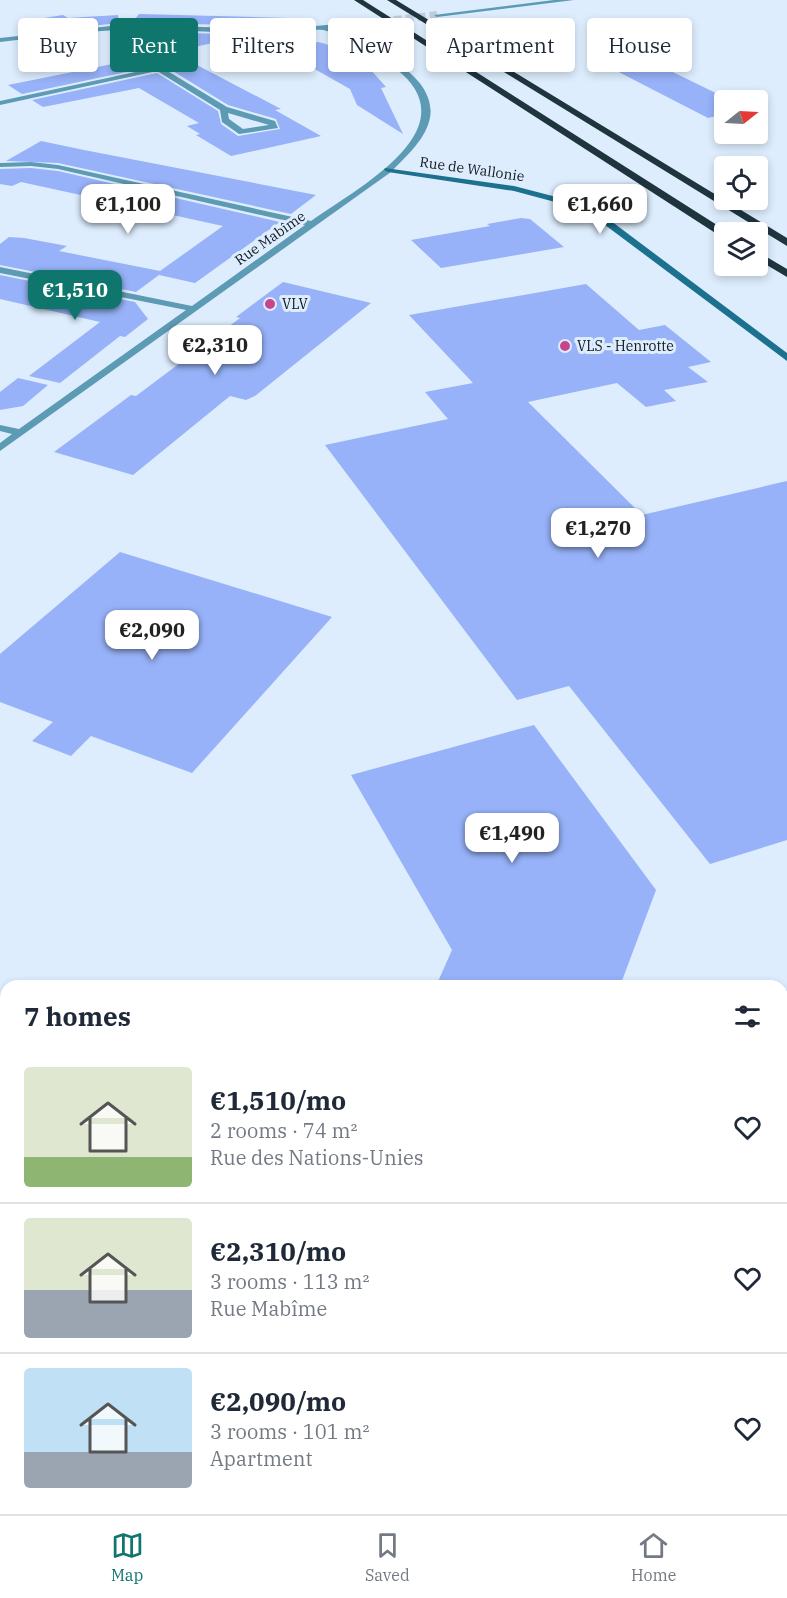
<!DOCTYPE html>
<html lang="en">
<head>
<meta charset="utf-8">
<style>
  :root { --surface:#fff; --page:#f2f2f3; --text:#1f2937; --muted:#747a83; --line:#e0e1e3; --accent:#0f766e }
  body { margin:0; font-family:"IBM Plex Serif",serif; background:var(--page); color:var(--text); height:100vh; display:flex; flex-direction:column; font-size:22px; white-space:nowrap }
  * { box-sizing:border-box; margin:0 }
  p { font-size:20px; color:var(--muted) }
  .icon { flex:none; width:33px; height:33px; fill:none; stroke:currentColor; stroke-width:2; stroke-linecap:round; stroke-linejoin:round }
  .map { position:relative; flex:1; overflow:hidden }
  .panel { position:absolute; left:0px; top:980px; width:788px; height:536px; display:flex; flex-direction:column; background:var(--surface); border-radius:18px 18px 0 0; box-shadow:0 3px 9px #0003 }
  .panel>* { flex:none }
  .banner { position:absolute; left:18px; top:18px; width:752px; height:54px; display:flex; gap:12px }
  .needle { width:39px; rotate:72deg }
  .tools { position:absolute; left:714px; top:90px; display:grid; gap:12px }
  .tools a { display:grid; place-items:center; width:54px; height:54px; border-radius:6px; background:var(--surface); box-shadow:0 3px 9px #0003; font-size:30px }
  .price { position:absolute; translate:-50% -51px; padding:0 14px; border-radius:12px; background:#fff; color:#222; font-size:20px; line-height:39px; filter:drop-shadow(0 2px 3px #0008) }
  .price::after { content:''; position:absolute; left:50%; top:36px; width:18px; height:14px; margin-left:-9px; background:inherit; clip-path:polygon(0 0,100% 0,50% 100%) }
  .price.on { background:var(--accent); color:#fff }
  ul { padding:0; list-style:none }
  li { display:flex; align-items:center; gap:18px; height:150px; padding:0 24px }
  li+li { border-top:2px solid var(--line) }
  li span { display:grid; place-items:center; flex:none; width:168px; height:120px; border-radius:6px; color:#555 }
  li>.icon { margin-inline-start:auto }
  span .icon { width:72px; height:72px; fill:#fffc; stroke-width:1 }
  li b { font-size:26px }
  h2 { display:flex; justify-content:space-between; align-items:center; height:72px; padding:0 24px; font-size:26px }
  .tag { padding:0 21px; border-radius:6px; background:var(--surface); box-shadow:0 3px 9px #0003; font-size:21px; line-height:54px }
  .tag.on { background:var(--accent); color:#fff }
  .dock { display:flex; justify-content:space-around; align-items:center; height:84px; border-top:2px solid var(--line); background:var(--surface); font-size:16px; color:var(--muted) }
  .dock a { display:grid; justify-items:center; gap:3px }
  .dock .on { color:var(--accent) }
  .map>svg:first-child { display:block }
</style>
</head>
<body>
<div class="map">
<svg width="787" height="1514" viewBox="0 0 787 1514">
  <rect width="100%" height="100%" fill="#ddedfd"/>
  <path fill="#97b2f8" d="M139,14L289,18L290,26L132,23Z
    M63,15L68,18L118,15L119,23L44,31L38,19Z
    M143,31L244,35L288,34L302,45L318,42L326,44L370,69L386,87L381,88L403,134L357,105L350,89L279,49L288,47L268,51L244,36L181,50L197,59L191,60L197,65L281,109L275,110L321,136L231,156L196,135L200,134L187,126L199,123L139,88L43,107L32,100L157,73L218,111L221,124L238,136L280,129L276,119L228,105L163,65L141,37Z
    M135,45L150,67L22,94L8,85L137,59Z
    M646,59L724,97V114L708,118L607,66Z
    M41,141L84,150L316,195L291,214L58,163L6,161Z
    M31,168L58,171L280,222L195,283L159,275L136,292L0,265V244L9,237L24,238L67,246L59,251L160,271L223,226L21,182L12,186L0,184V169Z
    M521,218L530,219L564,247L441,268L411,240L490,226L487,224Z
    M0,275L135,302L148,319L125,337L120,336L60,383L29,376L100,322L0,299Z
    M283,282L371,303L255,396L246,400L230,396L133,475L54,452L131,395L136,396L240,318L236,317Z
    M586,284L639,330L665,325L711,362L688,367L708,382L664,390L676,401L646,407L617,383L528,402L642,515L787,481V840L710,864L569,686L517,700L325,445L448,419L425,392L473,383L409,315Z
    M18,378L48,385L23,406L0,410V392Z
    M120,552L332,617L192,773L91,736L71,756L32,741L53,722L0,702V654Z
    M534,725L656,890L620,986H436L452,950L351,775Z"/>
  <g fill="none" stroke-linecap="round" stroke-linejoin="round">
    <path stroke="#bfcddc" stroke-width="8" stroke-dasharray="8 4" stroke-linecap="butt" d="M370,23L437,15"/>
    <path fill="#5d9bb4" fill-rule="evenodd" d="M554,0H574L437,17L434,15Z
      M370,21L372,24L333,30C367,45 446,76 428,125C421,144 404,158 391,172L0,451V443L12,434L0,431V425L19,429L186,310L0,273V267L192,306L305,225L58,169L31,166L0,167V163L31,162L58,165L311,221C357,188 473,128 395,68C383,59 336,32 323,30C303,29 280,33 259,33C220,33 180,30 141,29L138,37L161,67L227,107L275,121L278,128L239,134L222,122L220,110L157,71L0,105V101L154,68L132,37L134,29L85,32L0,42V38L120,25L283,29ZM228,113L269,125L243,129L229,119Z"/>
    <path fill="#1c718e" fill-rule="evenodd" d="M385,168L514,186L591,206L787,353V361L585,210L514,191L388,172L384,170Z"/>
    <path fill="#1e353e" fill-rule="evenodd" d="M354,0H363L728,232H724V237L720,236Z
      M387,0H396L787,238V246Z
      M758,252L787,269V277L758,260Z"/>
  </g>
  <g fill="#c7458d" stroke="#ddedfd" stroke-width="2">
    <circle cx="270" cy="304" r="6"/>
    <circle cx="565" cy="346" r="6"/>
  </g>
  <g text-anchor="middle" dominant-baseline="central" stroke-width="6" stroke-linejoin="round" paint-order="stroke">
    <g font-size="14" fill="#121920" stroke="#ddedfd">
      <text transform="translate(472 169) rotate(8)">Rue de Wallonie</text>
      <text transform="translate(270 238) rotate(-35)">Rue Mabîme</text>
    </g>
    <g font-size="14" fill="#121920" stroke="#ddedfd" text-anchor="start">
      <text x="282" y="304">VLV</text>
      <text x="577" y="346">VLS - Henrotte</text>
    </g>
  </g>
</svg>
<div class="tools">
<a><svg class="needle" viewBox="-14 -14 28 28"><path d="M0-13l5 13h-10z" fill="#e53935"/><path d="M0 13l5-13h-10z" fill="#747a83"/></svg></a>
<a><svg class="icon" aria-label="locate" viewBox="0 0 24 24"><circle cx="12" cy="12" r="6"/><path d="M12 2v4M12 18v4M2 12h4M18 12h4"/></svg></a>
<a><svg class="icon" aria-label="layers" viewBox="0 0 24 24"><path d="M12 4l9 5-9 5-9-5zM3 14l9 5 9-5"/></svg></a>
</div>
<b class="price" style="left:128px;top:235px">€1,100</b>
<b class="price" style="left:600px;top:235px">€1,660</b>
<b class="price on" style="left:75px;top:321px">€1,510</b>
<b class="price" style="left:215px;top:376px">€2,310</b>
<b class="price" style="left:598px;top:559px">€1,270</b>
<b class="price" style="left:152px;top:661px">€2,090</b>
<b class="price" style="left:512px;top:864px">€1,490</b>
<div class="banner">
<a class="tag">Buy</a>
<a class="tag on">Rent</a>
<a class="tag">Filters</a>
<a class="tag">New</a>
<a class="tag">Apartment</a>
<a class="tag">House</a>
</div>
<section class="panel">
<h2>7 homes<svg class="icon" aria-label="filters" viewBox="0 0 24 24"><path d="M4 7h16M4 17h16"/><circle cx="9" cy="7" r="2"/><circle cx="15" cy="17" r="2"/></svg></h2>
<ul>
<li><span style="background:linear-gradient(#dfe7d0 75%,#8fb573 0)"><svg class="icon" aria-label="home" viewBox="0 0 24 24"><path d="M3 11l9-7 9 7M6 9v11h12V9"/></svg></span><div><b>€1,510/mo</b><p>2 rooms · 74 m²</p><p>Rue des Nations-Unies</p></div><svg class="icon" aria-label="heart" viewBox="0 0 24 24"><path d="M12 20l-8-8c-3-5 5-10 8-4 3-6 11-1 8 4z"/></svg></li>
<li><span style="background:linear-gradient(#dfe7d0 60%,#9aa5b1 0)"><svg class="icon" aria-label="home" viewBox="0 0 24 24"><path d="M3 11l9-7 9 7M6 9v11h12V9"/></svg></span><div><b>€2,310/mo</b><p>3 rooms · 113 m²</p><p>Rue Mabîme</p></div><svg class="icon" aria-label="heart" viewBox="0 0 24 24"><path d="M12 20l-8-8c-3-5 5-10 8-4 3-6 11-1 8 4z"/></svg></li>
<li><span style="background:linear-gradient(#bfe0f5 70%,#9aa5b1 0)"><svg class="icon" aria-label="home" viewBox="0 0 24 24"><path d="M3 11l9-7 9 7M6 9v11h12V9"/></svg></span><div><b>€2,090/mo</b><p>3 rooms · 101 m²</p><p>Apartment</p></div><svg class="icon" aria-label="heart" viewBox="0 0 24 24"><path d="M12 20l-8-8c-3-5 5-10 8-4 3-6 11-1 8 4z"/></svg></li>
</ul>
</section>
</div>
<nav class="dock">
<a class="on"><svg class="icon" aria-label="map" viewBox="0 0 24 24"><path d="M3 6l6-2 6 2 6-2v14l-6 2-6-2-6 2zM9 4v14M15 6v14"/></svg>Map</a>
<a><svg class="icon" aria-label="saved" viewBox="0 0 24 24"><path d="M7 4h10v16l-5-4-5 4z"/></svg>Saved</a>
<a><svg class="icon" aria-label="home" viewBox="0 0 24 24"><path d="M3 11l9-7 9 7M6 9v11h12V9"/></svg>Home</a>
</nav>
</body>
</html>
